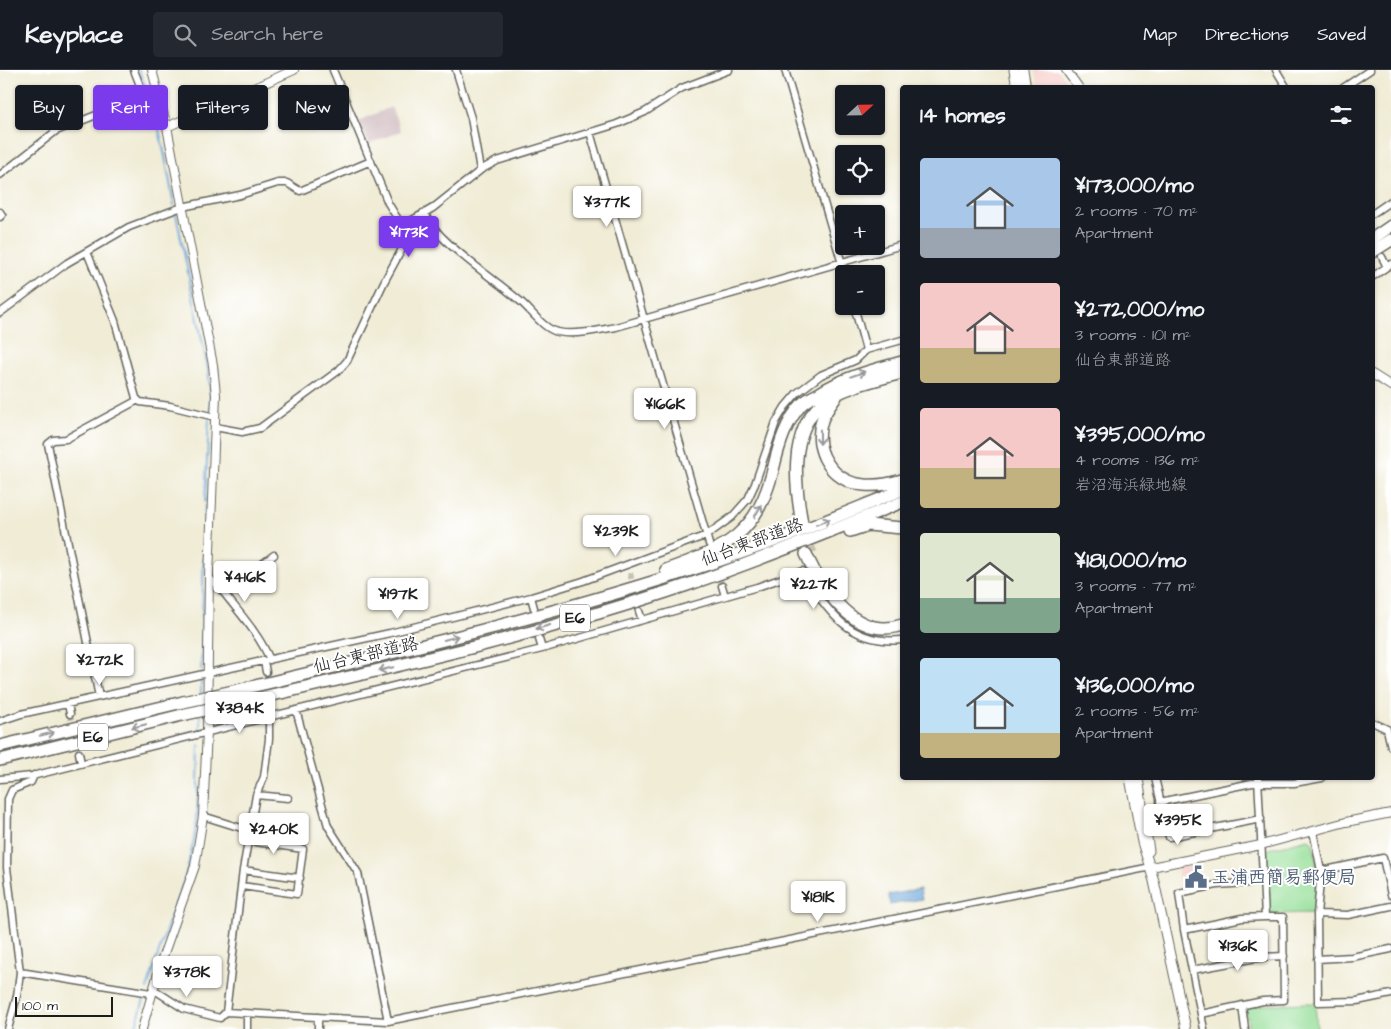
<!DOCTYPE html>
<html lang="en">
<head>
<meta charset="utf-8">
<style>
  :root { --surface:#171b24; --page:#242831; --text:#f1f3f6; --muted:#9ea1a6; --line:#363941; --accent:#7c3aed }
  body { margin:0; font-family:"Architects Daughter","Klee One",sans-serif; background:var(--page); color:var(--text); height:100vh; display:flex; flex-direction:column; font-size:19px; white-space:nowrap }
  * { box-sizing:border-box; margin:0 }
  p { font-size:16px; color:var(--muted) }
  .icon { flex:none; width:28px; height:28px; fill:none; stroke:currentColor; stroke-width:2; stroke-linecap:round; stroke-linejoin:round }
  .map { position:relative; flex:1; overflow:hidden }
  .sheet { position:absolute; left:900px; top:15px; width:475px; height:695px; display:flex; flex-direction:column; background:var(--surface); border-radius:5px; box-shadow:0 1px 4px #0004 }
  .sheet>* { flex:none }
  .banner { position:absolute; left:15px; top:15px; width:475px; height:45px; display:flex; gap:10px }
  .needle { width:32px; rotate:68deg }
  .fabs { position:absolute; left:835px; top:15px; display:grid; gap:10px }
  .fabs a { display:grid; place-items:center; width:50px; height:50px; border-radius:5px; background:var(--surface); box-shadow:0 1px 4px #0004; font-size:25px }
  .scale { position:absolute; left:15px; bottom:12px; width:98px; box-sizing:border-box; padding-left:5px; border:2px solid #1c1c1c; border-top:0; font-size:14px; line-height:18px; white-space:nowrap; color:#1c1c1c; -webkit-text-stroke:4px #fff; paint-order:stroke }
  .price { position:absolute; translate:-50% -42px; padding:0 11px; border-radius:5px; background:#fff; color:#222; font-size:16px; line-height:32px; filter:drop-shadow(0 1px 2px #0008) }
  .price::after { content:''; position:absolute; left:50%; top:30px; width:15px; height:11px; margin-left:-8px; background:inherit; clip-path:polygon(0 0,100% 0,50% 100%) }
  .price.on { background:var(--accent); color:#fff }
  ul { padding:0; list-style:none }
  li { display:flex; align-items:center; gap:15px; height:125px; padding:0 20px }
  li span { display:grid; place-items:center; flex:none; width:140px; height:100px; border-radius:5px; color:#555 }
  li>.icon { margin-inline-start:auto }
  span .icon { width:60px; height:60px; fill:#fffc; stroke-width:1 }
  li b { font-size:21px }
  h2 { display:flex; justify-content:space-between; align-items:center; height:60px; padding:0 20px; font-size:21px }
  .chip { padding:0 18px; border-radius:5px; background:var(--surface); box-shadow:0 1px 4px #0004; font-size:18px; line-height:45px }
  .chip.on { background:var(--accent); color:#fff }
  header { display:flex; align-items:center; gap:30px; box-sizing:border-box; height:70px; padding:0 25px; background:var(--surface); border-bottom:1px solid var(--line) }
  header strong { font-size:24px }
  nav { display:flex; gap:28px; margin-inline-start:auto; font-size:18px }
  .search { width:350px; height:45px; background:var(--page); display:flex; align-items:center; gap:12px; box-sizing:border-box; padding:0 18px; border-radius:5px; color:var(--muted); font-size:19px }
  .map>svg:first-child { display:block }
</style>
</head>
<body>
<header>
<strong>Keyplace</strong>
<div class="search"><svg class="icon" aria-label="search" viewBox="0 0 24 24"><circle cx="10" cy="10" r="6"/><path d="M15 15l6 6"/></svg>Search here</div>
<nav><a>Map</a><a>Directions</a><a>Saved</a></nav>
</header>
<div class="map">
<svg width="1391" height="959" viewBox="0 0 1391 959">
  <rect width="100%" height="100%" fill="#fff"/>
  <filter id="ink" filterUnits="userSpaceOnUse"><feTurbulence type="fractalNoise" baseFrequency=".02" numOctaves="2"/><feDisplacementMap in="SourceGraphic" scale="10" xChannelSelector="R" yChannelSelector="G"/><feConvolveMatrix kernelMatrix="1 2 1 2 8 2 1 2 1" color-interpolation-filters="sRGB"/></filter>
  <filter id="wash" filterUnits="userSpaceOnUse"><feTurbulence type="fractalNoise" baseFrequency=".0096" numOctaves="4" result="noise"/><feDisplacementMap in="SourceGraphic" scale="20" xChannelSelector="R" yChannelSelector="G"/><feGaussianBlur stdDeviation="1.12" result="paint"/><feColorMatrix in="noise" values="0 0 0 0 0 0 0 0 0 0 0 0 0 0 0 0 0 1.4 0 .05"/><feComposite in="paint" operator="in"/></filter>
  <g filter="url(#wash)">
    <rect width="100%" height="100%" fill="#f0ecd6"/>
    <path fill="#f7d0cc" d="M1034,0H1058L1071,17H1037Z
      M1198,794L1203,816L1181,820L1177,798Z"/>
    <path fill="#d2bec3" d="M391,37L401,61L369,74L359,51Z"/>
    <path fill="#96df99" stroke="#597e5a" d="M1308,769L1313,772L1318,802L1314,843L1270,844L1267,841L1265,783L1269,779Z
      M1315,933L1317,959H1249L1246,941L1249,937L1269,934Z"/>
    <path fill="#6ba5da" stroke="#44607b" d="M920,819L922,829L890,835L888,825Z"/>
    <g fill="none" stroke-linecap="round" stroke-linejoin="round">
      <path stroke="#6ba5da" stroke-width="2" d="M139,0C158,42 166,90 174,135
        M176,144L208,299L210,318V342
        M205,432L209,350
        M201,599L205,436
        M201,624V611
        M200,658V646
        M147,919L167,857L185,808L193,774L197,751L199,675
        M135,959L145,926"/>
    </g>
  </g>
  <g filter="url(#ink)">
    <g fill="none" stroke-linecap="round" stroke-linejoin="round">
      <path stroke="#c6c2b1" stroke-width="6" stroke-dasharray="6 3" stroke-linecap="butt" d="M714,490L722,516
        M630,503L637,533
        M70,644L79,683"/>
      <path stroke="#c6c2b1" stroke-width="11" stroke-dasharray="11 5.5" stroke-linecap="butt" d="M804,462L812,483"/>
      <defs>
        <path id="minor" d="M456,0L471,48L480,100
          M785,0L845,204
          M1276,0L1287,18
          M1343,18L1370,0
          M590,62L709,474
          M0,105L56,61L144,26L134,0
          M0,142L2,145L0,147
          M423,143C430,151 435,160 442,167C466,191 494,209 520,231C532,241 543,259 558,262C574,266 600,260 616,257L902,175
          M1372,144L1391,131
          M402,156L433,138L482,99L497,91L617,54L645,42L682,18L729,0
          M87,182L115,251L136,328L140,332L170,336L215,347
          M1382,187L1387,197
          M1372,207L1391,194
          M854,236L866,280
          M0,243L67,193L129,157L182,137L240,125L278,113H287L300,121L371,91
          M215,357L242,362L260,358L338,301L347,291L384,212L402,179V156L388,133L333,0
          M209,507L224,523
          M722,516L725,526
          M531,527L534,538
          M639,541L642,550
          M539,569L542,579
          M270,590C259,564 241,545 224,523L274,485
          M264,591L266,602
          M99,627L48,374L53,370L66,369L138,330
          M68,634L70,644
          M296,640L328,756L358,803L388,951
          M0,651L21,644L390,563L531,527L583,511L707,465L732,447L748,429L755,414L776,352L785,337L797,323L821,305L856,290L866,280L902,270
          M1372,652L1387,659L1391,677
          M79,683L81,693
          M1155,708L1169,767L1261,749
          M0,709L32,706L542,579L757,517L803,501C826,542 851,575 902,570
          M256,725L288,728
          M1160,732L1252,713H1294L1322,708
          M203,746L251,761
          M1313,761L1321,801L1317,844L1318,932L1357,931L1391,924
          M243,800L300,808
          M1321,801L1383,788L1391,825
          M242,816L297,824L303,779L249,771
          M1317,844L1348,845L1391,836
          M1184,860L1242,848L1265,847
          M1317,889L1352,887L1391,879
          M1192,900L1262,887L1284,886
          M20,902L151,923
          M153,919L184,939L220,948L226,942L243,800L256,725L264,707L269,669V635
          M1242,935L1245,959
          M226,942L388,951L1151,797
          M1201,944L1263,931L1284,930L1283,847H1265L1258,708
          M318,947V959
          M8,959L17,926L20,902L7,798L8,729L12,720L31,712L34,705
          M247,959V944
          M1204,959L1184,860L1179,823L1217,815L1263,812"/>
        <path id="tertiary" d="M1066,0L1079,18
          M167,57L294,0
          M1372,304L1391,316
          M1151,797L1261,775L1346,752L1391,743
          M142,959L163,886L195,796L203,746L207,661L209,507L216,325L213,295L167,57L152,0"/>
        <path id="secondary" d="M1014,0L1017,18
          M1023,0L1026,18
          M1130,708L1142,772L1154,811L1186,959
          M1138,708L1149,781"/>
        <path id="motorway" d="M1372,169L1391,156
          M1372,182L1391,170
          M836,327C831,334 825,342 822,350C812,381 832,412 864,415C877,416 890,414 902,410
          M802,453C795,415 789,364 820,335C838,318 879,309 902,303
          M850,461L868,455L902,458
          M806,484C822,520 856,571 902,555
          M666,500C727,478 758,464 774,396C779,375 786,351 802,334C806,330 812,327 818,324C844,307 873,300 902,292
          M234,621C394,583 555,545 712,493C777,472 840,445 902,420
          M237,633C388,598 540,565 687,515C760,490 832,461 902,432
          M0,676L183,632
          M0,690L186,644"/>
      </defs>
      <use href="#minor" stroke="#66655d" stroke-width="9"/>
      <use href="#tertiary" stroke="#66655d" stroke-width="10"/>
      <use href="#secondary" stroke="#66655d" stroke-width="11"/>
      <use href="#motorway" stroke="#66655d" stroke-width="14"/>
      <use href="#minor" stroke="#fff" stroke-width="6"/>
      <use href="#tertiary" stroke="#fff" stroke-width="8"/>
      <use href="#secondary" stroke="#fff" stroke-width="9"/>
      <use href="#motorway" stroke="#fff" stroke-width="11"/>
      <defs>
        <path id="motorway-bridge" d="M183,632L234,621
          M186,644L237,633"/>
      </defs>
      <use href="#motorway-bridge" stroke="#66655d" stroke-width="14" stroke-linecap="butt"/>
      <use href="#motorway-bridge" stroke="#fff" stroke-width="11"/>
    </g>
    <defs><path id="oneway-shaft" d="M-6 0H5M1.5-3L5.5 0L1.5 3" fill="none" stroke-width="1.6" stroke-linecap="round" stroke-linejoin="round" transform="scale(1.25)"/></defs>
    <g stroke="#999">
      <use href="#oneway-shaft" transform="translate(858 304) rotate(-19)"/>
      <use href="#oneway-shaft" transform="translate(820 367) rotate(90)"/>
      <use href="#oneway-shaft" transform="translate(758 441) rotate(-60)"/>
      <use href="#oneway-shaft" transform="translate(823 452) rotate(-22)"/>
      <use href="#oneway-shaft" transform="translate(543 557) rotate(164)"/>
      <use href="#oneway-shaft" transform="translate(451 568) rotate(-15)"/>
      <use href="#oneway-shaft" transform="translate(386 599) rotate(167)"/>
      <use href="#oneway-shaft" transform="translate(139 656) rotate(166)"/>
      <use href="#oneway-shaft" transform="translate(47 664) rotate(-13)"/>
    </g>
  </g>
  <defs>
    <symbol id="civic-bare" viewBox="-9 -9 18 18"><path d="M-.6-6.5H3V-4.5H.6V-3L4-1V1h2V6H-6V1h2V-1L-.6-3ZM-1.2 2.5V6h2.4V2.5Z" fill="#5c6f8a" stroke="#fff" stroke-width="2.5" paint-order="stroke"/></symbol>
  </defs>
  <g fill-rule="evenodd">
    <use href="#civic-bare" x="1180" y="791" width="32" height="32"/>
  </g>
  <g text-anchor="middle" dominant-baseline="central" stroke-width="4" stroke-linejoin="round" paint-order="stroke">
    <g fill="#fff" stroke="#606060" stroke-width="1">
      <rect x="560" y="534.5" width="30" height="27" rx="4"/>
      <rect x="78" y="653.5" width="30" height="27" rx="4"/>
    </g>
    <g font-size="16" font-weight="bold" fill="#1c1c1c">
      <text x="575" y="548">E6</text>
      <text x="93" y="667">E6</text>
    </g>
    <g font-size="18" fill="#1c1c1c" stroke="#fff">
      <text transform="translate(752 472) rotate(-20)">仙台東部道路</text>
      <text transform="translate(366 585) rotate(-13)">仙台東部道路</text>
    </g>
    <g font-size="18" font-weight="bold" fill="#4e5e75" stroke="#fff" text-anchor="start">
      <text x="1212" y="807">玉浦西簡易郵便局</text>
    </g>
  </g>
</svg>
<div class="fabs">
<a><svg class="needle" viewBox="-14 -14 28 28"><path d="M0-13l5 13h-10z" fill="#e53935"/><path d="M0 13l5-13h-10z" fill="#9ea1a6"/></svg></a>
<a><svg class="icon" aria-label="locate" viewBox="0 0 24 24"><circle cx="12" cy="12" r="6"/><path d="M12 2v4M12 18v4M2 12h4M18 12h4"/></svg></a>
<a>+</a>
<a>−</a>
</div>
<div class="scale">100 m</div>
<b class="price" style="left:607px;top:158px">¥377K</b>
<b class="price on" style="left:409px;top:188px">¥173K</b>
<b class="price" style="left:665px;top:360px">¥166K</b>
<b class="price" style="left:616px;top:487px">¥239K</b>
<b class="price" style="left:245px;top:533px">¥416K</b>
<b class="price" style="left:814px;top:540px">¥227K</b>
<b class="price" style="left:398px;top:550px">¥197K</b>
<b class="price" style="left:100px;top:616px">¥272K</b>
<b class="price" style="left:240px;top:664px">¥384K</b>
<b class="price" style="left:1178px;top:776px">¥395K</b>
<b class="price" style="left:274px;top:785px">¥240K</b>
<b class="price" style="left:818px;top:853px">¥181K</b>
<b class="price" style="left:1238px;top:902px">¥136K</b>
<b class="price" style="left:187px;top:928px">¥378K</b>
<div class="banner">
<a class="chip">Buy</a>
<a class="chip on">Rent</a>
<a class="chip">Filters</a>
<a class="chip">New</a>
</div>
<section class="sheet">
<h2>14 homes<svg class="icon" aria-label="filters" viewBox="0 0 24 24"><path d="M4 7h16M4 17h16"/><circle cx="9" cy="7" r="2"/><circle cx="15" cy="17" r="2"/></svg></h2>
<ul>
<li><span style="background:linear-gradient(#a9c7e8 70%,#9aa5b1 0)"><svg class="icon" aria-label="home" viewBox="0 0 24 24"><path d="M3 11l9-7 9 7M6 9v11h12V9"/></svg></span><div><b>¥173,000/mo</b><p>2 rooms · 70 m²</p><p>Apartment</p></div></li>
<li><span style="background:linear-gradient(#f6c9c9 65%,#c2b280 0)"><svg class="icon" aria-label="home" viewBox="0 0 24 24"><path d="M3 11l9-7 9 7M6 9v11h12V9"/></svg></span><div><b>¥272,000/mo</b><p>3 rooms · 101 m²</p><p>仙台東部道路</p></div></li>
<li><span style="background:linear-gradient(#f6c9c9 60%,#c2b280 0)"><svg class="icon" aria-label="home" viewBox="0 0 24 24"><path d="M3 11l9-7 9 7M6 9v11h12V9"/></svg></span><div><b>¥395,000/mo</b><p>4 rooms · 136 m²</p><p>岩沼海浜緑地線</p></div></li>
<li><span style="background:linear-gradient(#dfe7d0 65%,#7fa58c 0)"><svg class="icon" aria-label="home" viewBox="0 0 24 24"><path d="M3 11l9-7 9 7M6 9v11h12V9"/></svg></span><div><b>¥181,000/mo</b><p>3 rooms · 77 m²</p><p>Apartment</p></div></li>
<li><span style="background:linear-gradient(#bfe0f5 75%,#c2b280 0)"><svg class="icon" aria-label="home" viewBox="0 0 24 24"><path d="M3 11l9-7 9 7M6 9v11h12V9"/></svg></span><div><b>¥136,000/mo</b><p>2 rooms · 56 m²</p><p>Apartment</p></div></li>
</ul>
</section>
</div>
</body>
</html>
